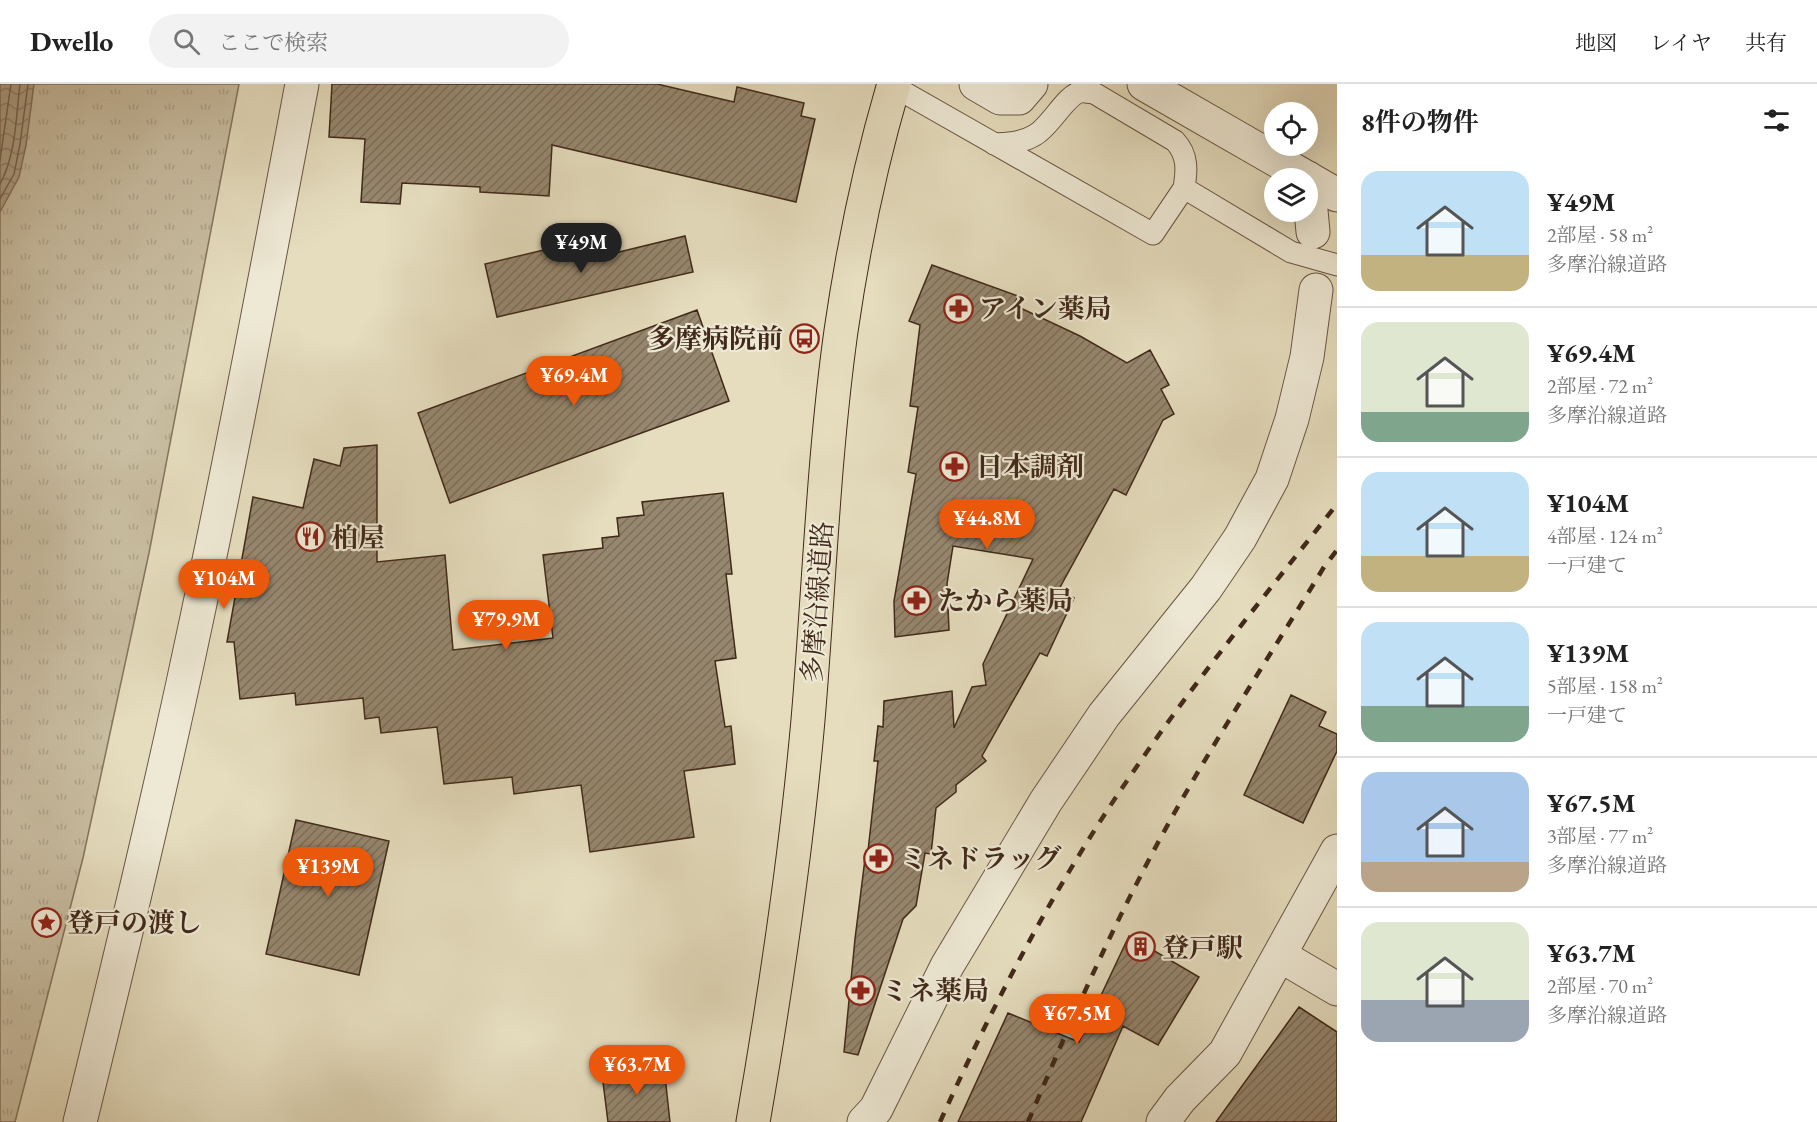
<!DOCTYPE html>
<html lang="ja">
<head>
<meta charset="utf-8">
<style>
  :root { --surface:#fff; --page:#f2f2f2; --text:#222; --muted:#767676; --line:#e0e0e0; --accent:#ea580c }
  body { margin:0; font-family:"EB Garamond","Noto Serif JP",serif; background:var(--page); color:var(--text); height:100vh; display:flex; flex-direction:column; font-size:22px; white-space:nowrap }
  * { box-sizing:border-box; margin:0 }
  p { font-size:20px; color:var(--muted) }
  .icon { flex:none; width:33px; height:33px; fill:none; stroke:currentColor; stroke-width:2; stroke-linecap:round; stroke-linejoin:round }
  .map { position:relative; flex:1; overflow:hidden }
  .sheet { display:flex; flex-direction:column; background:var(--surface); width:480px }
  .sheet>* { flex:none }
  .buttons { position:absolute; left:1264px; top:18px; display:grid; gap:12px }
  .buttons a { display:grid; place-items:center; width:54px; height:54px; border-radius:50%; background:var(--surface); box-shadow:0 6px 24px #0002; font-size:30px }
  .price { position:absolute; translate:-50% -51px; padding:0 14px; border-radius:21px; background:var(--accent); color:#fff; font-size:20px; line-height:39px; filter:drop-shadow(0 2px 3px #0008) }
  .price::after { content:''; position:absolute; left:50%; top:36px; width:18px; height:14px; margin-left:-9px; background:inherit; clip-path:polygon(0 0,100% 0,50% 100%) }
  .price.selected { background:#222; color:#fff }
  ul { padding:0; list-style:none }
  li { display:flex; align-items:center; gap:18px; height:150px; padding:0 24px }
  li+li { border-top:2px solid var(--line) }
  li span { display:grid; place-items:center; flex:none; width:168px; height:120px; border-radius:18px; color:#555 }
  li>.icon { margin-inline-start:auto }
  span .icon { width:72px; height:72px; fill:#fffc; stroke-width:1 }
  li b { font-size:26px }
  h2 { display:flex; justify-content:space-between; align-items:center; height:72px; padding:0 24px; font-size:26px }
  header { display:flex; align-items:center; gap:36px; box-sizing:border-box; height:84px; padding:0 30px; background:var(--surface); border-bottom:2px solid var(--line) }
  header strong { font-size:28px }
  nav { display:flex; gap:33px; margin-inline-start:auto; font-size:21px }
  .search { width:420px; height:54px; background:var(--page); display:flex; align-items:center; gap:15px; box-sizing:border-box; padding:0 21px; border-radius:33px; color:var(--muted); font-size:22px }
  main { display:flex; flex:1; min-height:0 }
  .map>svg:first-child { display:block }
</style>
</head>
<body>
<header>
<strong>Dwello</strong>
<div class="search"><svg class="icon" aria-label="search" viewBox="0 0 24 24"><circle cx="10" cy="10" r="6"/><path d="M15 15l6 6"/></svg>ここで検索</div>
<nav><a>地図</a><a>レイヤ</a><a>共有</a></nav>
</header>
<main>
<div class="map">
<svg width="1337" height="1038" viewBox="0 0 1337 1038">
  <defs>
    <pattern id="park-tufts" width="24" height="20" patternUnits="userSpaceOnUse" patternTransform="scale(1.5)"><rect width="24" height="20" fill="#c9bea2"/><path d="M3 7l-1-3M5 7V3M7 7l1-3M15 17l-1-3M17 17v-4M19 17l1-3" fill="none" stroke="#aea38b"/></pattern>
    <pattern id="water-waves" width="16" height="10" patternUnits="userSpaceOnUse" patternTransform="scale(1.5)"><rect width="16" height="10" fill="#ada086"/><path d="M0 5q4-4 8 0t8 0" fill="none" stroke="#8e826d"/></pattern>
    <pattern id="building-hatch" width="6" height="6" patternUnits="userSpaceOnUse" patternTransform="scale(1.5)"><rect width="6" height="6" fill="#96876f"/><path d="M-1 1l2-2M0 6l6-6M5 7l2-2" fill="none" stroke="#7c6e5a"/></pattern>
  </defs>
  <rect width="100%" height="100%" fill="#e5ddbe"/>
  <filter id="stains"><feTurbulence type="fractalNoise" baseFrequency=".00333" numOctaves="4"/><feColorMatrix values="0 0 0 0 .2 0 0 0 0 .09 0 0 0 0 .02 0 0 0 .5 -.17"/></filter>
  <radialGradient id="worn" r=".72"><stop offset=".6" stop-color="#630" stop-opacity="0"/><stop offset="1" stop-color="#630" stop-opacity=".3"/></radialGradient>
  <path fill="url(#park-tufts)" stroke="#85745e" stroke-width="1.5" d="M0,0H239L149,469L83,774L15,1038H0Z"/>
  <path fill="url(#water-waves)" stroke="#82705b" stroke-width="1.5" d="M0,0H34L26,61L19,93L0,128Z"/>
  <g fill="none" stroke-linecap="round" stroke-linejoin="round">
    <path stroke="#776450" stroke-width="1.5" d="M0,76L11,0
      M0,100C16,71 16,33 20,0
      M0,115L14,90L20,60L28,0"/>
  </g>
  <path fill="url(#building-hatch)" stroke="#41291a" stroke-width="1.5" d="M332,0H657L734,18L737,3L804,19L801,32L815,35L796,118L552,61L549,112L480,108V103L402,99L400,120L361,118L365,55L329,53Z
    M685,152L693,188L497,233L485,180L565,161L568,175L618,163L619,168Z
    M932,181L1018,212L1014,221L1080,252L1127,279L1150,266L1169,301L1161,305L1174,330L1163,336L1126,411L1114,405L1058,507L1074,514L1047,572L1040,569L982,672L986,677L956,701V708L936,724L931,770L925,769L916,822L903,835L858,971L844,968L855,855L866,767H868L878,677H874L878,642L883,643L884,617L952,607L954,644L972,603L986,601L983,580L1033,475L953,462L947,500L949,546L895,553L894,517L916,390L908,388L918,323L910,322L920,241L909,237Z
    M697,226L729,317L450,419L418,329Z
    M377,361V445L360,451L363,463L377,461V478L445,471L453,566L553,554L543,471L603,464L602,454L619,452L617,434L644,431L642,418L723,409L732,490H726L736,574L715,577L725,643L731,642L735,680L684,687L694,753L590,768L581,701L514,710L512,693L444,700L437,643L381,649L379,633L365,635L363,614L296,621L295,609L240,615L234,558H227L253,413L303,424L314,375L340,382L344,364Z
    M1291,611L1326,628L1319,642L1337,650V667L1303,739L1244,711Z
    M296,736L389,757L359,891L266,870Z
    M1129,852L1199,893L1158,961L1123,942L1081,1038H958L1008,929L1079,958Z
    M1299,923L1337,948V1038H1216Z
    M664,983L670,1038H608L602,990Z"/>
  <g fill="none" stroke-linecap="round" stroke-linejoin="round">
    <defs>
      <path id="lane" d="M893,2L1153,150L1184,104L1291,168L1337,181
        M994,60C1009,59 1022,59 1035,51C1051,42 1065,12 1080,8C1083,7 1090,9 1094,9L1175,57C1188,71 1187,86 1184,104"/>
      <path id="street" d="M976,0L1000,14H1019L1031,0
        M1144,0L1337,111
        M1308,94L1313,148
        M1281,872L1337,905
        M80,1038C118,883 156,727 189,571C230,381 266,191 302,0
        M864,1038L876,1025L947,882L1046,717L1104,631L1206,504L1240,454L1272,395L1292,335L1307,273L1316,206
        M1163,1038L1180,1015L1225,969L1337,767"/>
      <path id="primary" d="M753,1038C776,905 796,771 808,636C819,507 823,376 841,247C853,164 870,81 894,0"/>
    </defs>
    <use href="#lane" stroke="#6a5643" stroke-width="23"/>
    <use href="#street" stroke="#6a5643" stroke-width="35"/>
    <use href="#primary" stroke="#41291a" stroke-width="35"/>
    <use href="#lane" stroke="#eee9d5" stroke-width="21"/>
    <use href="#street" stroke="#eee9d5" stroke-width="33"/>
    <use href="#primary" stroke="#e5ddbe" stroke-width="33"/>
    <path stroke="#41291a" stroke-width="4.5" stroke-dasharray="10 10" stroke-linecap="butt" d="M940,1038C995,916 1057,798 1133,688C1196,595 1268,508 1337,420
      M1028,1038C1063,956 1098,874 1139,795C1193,688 1262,585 1324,483L1337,466"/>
  </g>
  <defs>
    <symbol id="pharmacy-ring" viewBox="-11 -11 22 22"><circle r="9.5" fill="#eee9d5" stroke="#8f2418" stroke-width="1.5"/><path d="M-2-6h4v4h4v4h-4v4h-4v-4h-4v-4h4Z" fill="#8f2418"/></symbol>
    <symbol id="bus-ring" viewBox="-11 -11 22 22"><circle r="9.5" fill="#eee9d5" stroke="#8f2418" stroke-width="1.5"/><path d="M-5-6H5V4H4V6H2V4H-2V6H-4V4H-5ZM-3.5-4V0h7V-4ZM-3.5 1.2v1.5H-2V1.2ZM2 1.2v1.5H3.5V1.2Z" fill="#8f2418"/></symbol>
    <symbol id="restaurant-ring" viewBox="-11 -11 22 22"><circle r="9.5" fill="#eee9d5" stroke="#8f2418" stroke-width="1.5"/><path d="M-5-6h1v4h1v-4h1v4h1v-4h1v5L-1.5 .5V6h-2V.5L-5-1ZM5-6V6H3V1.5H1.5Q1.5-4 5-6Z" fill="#8f2418"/></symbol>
    <symbol id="sight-ring" viewBox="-11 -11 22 22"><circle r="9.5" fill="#eee9d5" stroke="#8f2418" stroke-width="1.5"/><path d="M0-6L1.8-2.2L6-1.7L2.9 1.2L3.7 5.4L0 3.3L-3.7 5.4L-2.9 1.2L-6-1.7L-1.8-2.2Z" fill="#8f2418"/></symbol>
    <symbol id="building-ring" viewBox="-11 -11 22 22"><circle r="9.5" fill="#eee9d5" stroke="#8f2418" stroke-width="1.5"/><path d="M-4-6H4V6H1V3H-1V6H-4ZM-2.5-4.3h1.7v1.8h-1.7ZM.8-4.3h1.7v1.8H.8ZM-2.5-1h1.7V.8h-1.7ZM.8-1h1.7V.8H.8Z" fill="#8f2418"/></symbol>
  </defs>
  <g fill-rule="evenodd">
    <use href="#pharmacy-ring" x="942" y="208" width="33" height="33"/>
    <use href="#bus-ring" x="788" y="238" width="33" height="33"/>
    <use href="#pharmacy-ring" x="938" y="366" width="33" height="33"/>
    <use href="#restaurant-ring" x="294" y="436" width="33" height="33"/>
    <use href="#pharmacy-ring" x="900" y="500" width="33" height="33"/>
    <use href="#pharmacy-ring" x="862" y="758" width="33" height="33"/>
    <use href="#sight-ring" x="30" y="822" width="33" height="33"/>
    <use href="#building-ring" x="1124" y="846" width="33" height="33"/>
    <use href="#pharmacy-ring" x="844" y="890" width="33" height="33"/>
  </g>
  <g text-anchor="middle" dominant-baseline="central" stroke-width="4.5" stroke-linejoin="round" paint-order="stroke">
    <g font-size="27" font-weight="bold" fill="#41291a" stroke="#eee9d5" text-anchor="start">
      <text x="979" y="224">アイン薬局</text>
      <text x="783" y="254" text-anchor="end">多摩病院前</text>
      <text x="976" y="382">日本調剤</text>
      <text x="331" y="453">柏屋</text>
      <text x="938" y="516">たから薬局</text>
      <text x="900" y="774">ミネドラッグ</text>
      <text x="67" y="838">登戸の渡し</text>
      <text x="1162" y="863">登戸駅</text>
      <text x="881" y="906">ミネ薬局</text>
    </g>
    <g font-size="27" fill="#41291a" stroke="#eee9d5">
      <text transform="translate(817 518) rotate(-86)">多摩沿線道路</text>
    </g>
  </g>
  <rect width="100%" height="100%" filter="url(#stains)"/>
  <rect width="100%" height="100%" fill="url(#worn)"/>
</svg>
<div class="buttons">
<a><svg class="icon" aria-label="locate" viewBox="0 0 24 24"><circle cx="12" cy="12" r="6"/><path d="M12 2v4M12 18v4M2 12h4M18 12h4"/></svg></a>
<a><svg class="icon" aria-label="layers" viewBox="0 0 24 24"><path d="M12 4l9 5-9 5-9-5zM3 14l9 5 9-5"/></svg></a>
</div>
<b class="price selected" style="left:581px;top:190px">¥49M</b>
<b class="price" style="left:574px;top:323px">¥69.4M</b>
<b class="price" style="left:987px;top:466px">¥44.8M</b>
<b class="price" style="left:224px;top:526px">¥104M</b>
<b class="price" style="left:506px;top:567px">¥79.9M</b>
<b class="price" style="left:328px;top:814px">¥139M</b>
<b class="price" style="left:1077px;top:961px">¥67.5M</b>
<b class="price" style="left:637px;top:1012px">¥63.7M</b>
</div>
<section class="sheet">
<h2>8件の物件<svg class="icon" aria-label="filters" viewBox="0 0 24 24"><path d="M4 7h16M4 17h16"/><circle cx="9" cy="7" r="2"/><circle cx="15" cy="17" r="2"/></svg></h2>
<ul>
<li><span style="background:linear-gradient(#bfe0f5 70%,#c2b280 0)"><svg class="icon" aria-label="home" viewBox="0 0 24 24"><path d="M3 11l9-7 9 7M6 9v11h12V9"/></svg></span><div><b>¥49M</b><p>2部屋 · 58 m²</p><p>多摩沿線道路</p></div></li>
<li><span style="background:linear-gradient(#dfe7d0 75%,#7fa58c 0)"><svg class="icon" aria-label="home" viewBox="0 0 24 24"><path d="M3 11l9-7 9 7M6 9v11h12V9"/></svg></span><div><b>¥69.4M</b><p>2部屋 · 72 m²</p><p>多摩沿線道路</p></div></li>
<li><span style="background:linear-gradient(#bfe0f5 70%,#c2b280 0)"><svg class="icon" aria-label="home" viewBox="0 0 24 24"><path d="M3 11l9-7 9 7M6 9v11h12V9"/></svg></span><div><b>¥104M</b><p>4部屋 · 124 m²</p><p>一戸建て</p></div></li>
<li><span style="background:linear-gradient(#bfe0f5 70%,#7fa58c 0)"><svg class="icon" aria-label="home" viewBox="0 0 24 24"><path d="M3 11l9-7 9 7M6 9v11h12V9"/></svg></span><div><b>¥139M</b><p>5部屋 · 158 m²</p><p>一戸建て</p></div></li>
<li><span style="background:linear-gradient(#a9c7e8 75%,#b9a48a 0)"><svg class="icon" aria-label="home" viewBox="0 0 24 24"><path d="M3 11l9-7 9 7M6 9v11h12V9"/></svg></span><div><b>¥67.5M</b><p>3部屋 · 77 m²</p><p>多摩沿線道路</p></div></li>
<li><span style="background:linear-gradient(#dfe7d0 65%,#9aa5b1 0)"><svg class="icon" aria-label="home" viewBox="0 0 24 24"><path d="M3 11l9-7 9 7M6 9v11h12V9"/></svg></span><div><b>¥63.7M</b><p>2部屋 · 70 m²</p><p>多摩沿線道路</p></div></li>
</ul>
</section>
</main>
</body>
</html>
